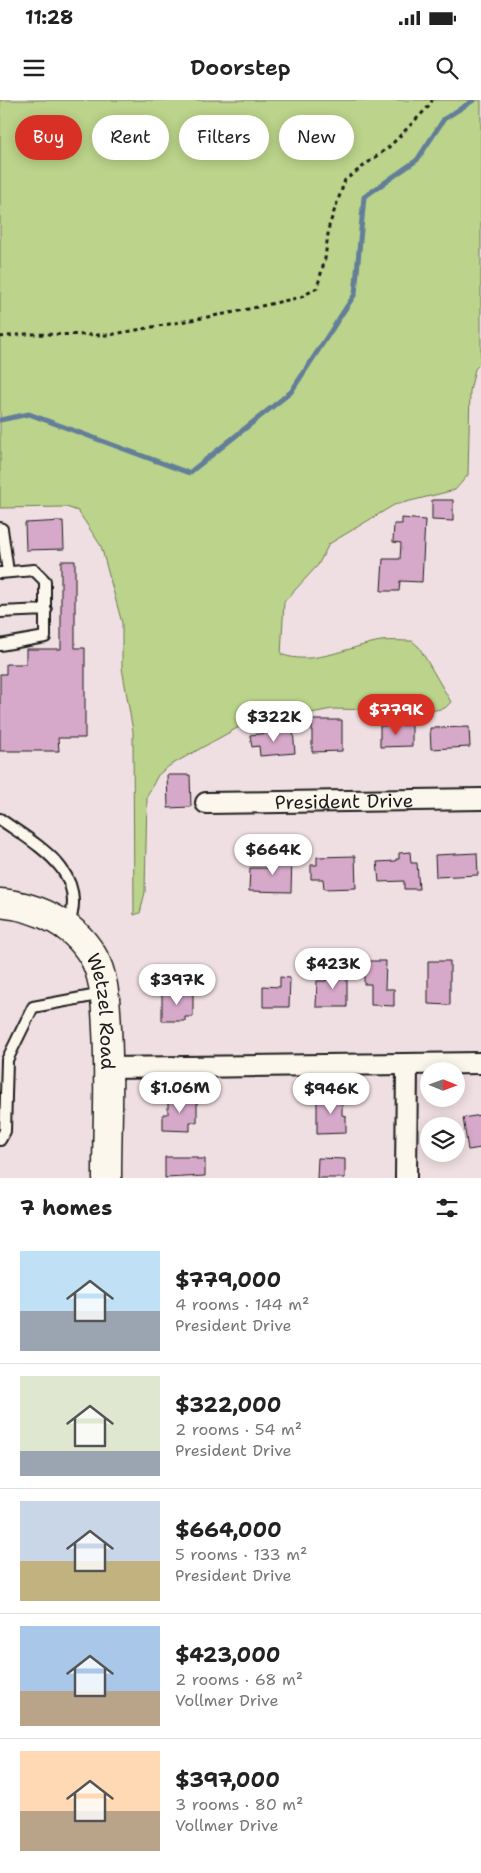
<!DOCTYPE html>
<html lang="en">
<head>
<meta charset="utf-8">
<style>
  :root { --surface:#fff; --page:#f2f2f2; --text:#222; --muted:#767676; --line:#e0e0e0; --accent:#d93025 }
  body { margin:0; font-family:"Shantell Sans",sans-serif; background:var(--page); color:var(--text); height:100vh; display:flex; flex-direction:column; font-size:19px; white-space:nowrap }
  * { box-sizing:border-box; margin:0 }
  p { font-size:16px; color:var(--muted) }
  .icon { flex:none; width:28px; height:28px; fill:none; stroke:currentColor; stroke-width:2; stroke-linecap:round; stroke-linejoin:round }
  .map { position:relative; height:1078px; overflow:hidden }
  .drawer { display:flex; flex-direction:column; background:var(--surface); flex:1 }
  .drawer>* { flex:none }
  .banner { position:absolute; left:15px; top:15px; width:451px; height:45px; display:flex; gap:10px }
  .needle { width:32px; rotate:91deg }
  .fabs { position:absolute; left:420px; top:962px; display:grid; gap:10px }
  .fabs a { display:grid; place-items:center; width:45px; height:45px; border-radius:50%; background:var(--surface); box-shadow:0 2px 12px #0003; font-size:25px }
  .price { position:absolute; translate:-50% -42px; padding:0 11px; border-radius:18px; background:#fff; color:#222; font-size:16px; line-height:32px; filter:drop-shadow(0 1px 2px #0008) }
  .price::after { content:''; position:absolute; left:50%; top:30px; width:15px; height:11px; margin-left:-8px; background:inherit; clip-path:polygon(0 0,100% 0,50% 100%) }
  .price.current { background:var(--accent); color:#fff }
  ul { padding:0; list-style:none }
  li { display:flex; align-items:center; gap:15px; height:125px; padding:0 20px }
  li+li { border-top:1px solid var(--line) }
  li span { display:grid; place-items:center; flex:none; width:140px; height:100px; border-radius:0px; color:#555 }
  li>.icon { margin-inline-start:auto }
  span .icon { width:60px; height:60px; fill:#fffc; stroke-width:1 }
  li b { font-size:21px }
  h2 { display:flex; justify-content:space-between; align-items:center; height:60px; padding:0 20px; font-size:21px }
  .tag { padding:0 18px; border-radius:22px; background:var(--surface); box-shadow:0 2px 12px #0003; font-size:18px; line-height:45px }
  .tag.current { background:var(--accent); color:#fff }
  .status { display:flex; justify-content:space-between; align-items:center; height:35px; padding:0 25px; background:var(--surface); direction:ltr }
  .status svg { height:14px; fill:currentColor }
  header { display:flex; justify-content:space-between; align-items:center; height:65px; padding:0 20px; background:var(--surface); font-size:22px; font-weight:600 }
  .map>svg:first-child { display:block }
</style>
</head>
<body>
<div class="status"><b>11:28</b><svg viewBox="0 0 49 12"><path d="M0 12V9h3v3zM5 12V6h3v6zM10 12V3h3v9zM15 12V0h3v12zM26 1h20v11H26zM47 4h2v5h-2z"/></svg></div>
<header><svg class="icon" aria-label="menu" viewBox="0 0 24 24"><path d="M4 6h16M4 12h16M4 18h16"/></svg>Doorstep<svg class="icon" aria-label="search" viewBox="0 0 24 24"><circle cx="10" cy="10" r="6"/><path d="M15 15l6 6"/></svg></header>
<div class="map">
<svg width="481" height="1078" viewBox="0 0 481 1078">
  <rect width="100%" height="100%" fill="#f0dfe2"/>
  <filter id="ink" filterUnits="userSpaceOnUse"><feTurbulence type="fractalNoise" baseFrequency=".02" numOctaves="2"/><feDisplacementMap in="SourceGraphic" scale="10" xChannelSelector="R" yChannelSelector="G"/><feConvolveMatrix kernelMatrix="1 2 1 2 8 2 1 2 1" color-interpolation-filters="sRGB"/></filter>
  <g filter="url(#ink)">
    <path fill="#bbd38a" stroke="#6c7853" d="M0,0H481V263L475,269L470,291L468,375L455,390L394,405L329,444L318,465L284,502L281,554C312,567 350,546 381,541C391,540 402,541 412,541L419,547L451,602L445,608L431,611L332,609L239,627L169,666L158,675L147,696L145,792L140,813L134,815L133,631L122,568V523L101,446L78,411L66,407L0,408Z"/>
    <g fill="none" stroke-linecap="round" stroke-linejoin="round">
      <path stroke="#647e99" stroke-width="5" d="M0,320L29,314L189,373L291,292L355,194L364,97L417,60L444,19L474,0"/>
    </g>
    <path fill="#d6a8c9" stroke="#1c1c1c" d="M432,400H453V421L432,420Z
      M402,418L425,420L422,482L400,481L399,491H381L383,459H400L401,443L393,442L394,424H402Z
      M63,421L64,449L26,450L25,423Z
      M61,461H75V548H85V638H58L59,651H0V574H6V564H26V549H61Z
      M312,620H342V651L312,652Z
      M412,625V646L380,647V626Z
      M469,627L470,647L431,649L430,628Z
      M293,630L295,653L260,656L259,646L252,647L250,635Z
      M167,675H190L191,707L168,708Z
      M410,752L411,763H417L419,789H404V781L379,782L377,762L396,761V759H399V753Z
      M477,753L478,775L436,777L435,755Z
      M272,756H292L291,792L249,791L250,768H272Z
      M355,756L356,788L324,789L323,779H311V765H317V757Z
      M364,861H386L385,889H394V906L371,905V884H364Z
      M428,861H450V905L428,904Z
      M326,871H347V907H316L317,881H326Z
      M280,877L290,878L289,907H263V886L280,887Z
      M162,891L193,892V917H185V921H162Z
      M342,995V1015L346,1016V1033L317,1034V996Z
      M168,997L197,998V1022H190V1031L163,1030V1014H168Z
      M481,1015V1048L468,1050L463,1018Z
      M165,1057H197L196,1059H205V1076L165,1078Z
      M318,1058L345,1059V1078H317Z"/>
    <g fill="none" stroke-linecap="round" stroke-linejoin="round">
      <defs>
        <path id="lane" d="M0,428L2,429L8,472
          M0,473L34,470L45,481V537L0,545
          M0,512L46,510
          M0,719C36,745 90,771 68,826
          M0,1040L5,1031L7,960L33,907L103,894"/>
        <g id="street">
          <path id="s1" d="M206,703L481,699"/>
          <path d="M108,968L481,963"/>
          <path d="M406,1078L407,964"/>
        </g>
        <g id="secondary">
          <path id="s2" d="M0,803C40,807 78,825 96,862C105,882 106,907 107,929C110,979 107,1029 107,1078"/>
        </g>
      </defs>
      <use href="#lane" stroke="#1c1c1c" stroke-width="14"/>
      <use href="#street" stroke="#1c1c1c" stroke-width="24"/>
      <use href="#secondary" stroke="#1c1c1c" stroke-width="31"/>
      <path stroke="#1c1c1c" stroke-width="3" stroke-dasharray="4 4" stroke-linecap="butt" d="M0,237L26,234L109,235L235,212L301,197L317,188L325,159L329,126L345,80L389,47L431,4L432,0"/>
      <use href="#lane" stroke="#fbf7ec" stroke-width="10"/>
      <use href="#street" stroke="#fbf7ec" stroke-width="20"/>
      <use href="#secondary" stroke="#fbf7ec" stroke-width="28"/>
    </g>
  </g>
  <g text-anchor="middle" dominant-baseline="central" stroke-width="5" stroke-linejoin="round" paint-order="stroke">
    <g font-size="19" fill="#1c1c1c" stroke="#fbf7ec">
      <text stroke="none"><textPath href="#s1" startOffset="138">President Drive</textPath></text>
      <text stroke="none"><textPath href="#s2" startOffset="168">Wetzel Road</textPath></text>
    </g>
  </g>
</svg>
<div class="fabs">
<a><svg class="needle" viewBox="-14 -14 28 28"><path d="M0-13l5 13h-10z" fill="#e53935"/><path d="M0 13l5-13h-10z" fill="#767676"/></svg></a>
<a><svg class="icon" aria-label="layers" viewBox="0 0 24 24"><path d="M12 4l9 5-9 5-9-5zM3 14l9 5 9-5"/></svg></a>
</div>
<b class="price current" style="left:396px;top:636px">$779K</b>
<b class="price" style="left:274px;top:643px">$322K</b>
<b class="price" style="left:273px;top:776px">$664K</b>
<b class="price" style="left:333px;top:890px">$423K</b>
<b class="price" style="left:177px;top:906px">$397K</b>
<b class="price" style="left:180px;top:1014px">$1.06M</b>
<b class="price" style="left:331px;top:1015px">$946K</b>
<div class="banner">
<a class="tag current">Buy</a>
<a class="tag">Rent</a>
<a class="tag">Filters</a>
<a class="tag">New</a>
</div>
</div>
<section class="drawer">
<h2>7 homes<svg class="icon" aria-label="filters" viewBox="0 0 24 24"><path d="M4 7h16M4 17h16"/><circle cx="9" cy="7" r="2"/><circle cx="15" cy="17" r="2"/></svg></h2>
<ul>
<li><span style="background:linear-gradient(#bfe0f5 60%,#9aa5b1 0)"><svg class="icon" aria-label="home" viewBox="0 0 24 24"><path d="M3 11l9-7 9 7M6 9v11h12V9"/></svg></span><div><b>$779,000</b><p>4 rooms · 144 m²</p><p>President Drive</p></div></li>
<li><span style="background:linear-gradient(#dfe7d0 75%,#9aa5b1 0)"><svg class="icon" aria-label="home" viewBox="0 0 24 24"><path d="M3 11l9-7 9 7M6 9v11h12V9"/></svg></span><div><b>$322,000</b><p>2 rooms · 54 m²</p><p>President Drive</p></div></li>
<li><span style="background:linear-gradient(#c9d6e8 60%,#c2b280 0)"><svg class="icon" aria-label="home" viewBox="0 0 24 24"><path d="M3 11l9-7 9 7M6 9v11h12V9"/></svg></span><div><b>$664,000</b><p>5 rooms · 133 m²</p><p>President Drive</p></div></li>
<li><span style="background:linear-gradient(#a9c7e8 65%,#b9a48a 0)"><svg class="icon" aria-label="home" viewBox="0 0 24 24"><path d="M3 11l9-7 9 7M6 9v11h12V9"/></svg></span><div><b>$423,000</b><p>2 rooms · 68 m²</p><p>Vollmer Drive</p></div></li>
<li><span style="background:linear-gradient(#ffd9b3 60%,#b9a48a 0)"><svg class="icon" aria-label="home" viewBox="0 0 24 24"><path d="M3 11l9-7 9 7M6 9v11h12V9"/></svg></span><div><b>$397,000</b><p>3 rooms · 80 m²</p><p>Vollmer Drive</p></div></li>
</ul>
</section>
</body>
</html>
